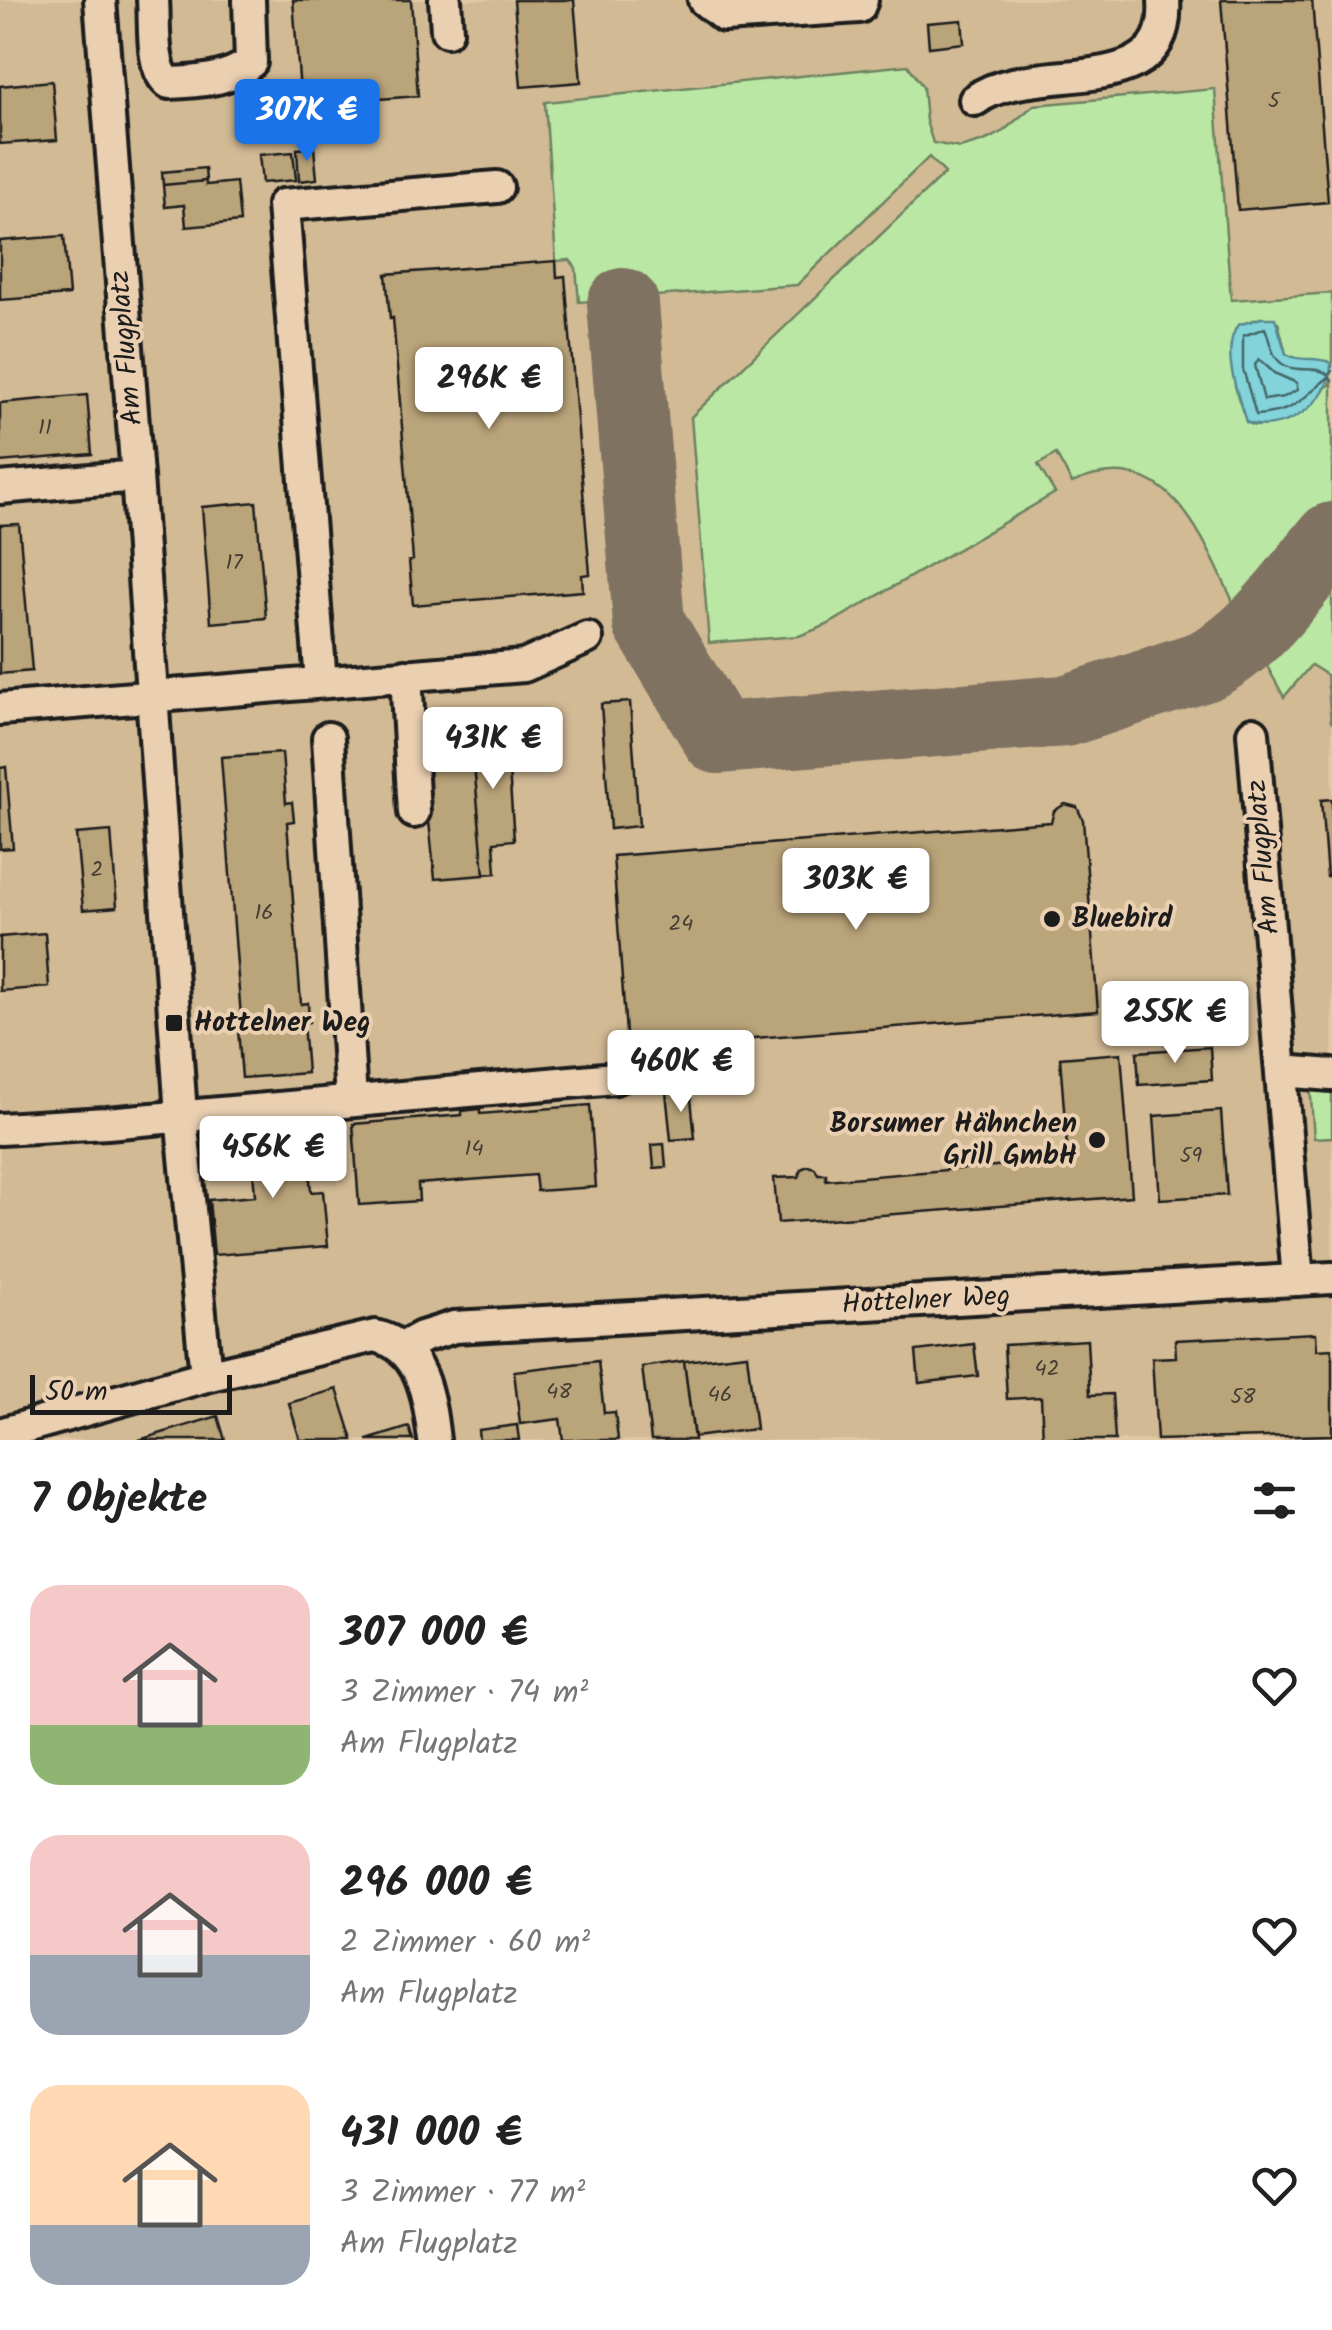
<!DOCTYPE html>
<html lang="de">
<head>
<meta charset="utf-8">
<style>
  :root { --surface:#fff; --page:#f6f6f6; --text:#222; --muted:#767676; --accent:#1a73e8 }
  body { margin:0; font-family:Kalam,sans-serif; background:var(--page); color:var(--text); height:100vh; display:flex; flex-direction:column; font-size:38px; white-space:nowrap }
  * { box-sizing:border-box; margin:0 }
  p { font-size:32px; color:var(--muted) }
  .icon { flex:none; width:55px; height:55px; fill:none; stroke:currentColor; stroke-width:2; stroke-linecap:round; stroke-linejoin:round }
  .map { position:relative; height:1440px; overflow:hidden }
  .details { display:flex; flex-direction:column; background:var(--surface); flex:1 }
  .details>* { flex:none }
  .scale { position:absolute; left:30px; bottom:25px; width:202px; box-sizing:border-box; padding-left:10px; border:5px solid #1c1c1c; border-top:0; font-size:28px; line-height:35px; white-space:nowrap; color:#1c1c1c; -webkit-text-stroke:8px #eacfb1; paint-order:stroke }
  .price { position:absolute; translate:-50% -85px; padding:0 22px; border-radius:10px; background:#fff; color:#222; font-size:32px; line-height:65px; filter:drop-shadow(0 2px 5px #0008) }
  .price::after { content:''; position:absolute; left:50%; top:60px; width:30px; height:22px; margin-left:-15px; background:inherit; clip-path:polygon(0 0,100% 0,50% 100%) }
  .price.active { background:var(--accent); color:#fff }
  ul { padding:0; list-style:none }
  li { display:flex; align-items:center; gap:30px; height:250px; padding:0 30px }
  li span { display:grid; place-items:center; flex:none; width:280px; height:200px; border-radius:30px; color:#555 }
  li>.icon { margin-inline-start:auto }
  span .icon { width:120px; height:120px; fill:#fffc; stroke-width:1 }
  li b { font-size:42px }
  h2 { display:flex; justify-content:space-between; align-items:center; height:120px; padding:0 30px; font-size:42px }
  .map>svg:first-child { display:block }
</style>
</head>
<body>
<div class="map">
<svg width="1332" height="1440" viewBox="0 0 1332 1440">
  <rect width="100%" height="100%" fill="#e2c8a4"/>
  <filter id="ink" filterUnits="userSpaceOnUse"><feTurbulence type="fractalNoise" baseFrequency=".01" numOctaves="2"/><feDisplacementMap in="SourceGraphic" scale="20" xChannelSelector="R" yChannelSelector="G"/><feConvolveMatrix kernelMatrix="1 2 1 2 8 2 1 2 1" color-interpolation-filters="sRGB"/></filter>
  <g filter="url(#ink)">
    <path fill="#d2ba95" d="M0,0H1332V1440H0Z"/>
    <path fill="#bbe7a4" stroke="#6c8260" stroke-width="2.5" d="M908,65L923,87L926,121L933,143L960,148L984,141L1001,133L1034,105L1215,89L1231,300L1332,293V366L1327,361L1299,360L1286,354L1278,322L1261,318L1238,325C1225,344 1235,408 1251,425L1258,426L1330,385L1332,380V511L1241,618C1206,549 1174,438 1072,483L1056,454L1038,465L1055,493L827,625L799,636L709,643L691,417L945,173L929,157L797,285L579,302L576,268L570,260L556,261L545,102Z
      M1332,567V722H1331L1327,675L1311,665L1284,697L1262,657V650Z
      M1310,1084L1332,1085V1137L1314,1138Z"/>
    <path fill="#82d4da" stroke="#598a8e" stroke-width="2.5" d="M1261,318H1275L1286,354C1301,363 1315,355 1331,363C1332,404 1279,437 1246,422C1238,395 1220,350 1238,325Z"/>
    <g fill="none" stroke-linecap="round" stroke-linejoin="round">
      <path stroke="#456668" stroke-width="2.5" d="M1259,359L1274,373L1297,383V390L1284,397L1264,400L1255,365Z
        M1332,371L1329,375C1314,363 1292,377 1277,359C1270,350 1269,337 1265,328L1243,336V369L1256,415C1298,412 1300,399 1329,377L1332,380"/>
      <path stroke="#7f7260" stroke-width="72" d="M623,304L649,623L718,738L1065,711L1204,666C1258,640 1294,583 1332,538"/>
    </g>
    <path fill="#baa47a" stroke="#1c1c1c" stroke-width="2.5" d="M293,0H411L418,96L301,105Z
      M514,0H574L581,82L521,87Z
      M1221,0H1312L1328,202L1238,210Z
      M962,20L964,43L929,47L927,23Z
      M52,81L57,140L0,144V86Z
      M314,148L317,179L299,181L297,149Z
      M293,152L296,180L262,183L259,155Z
      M205,168L206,181L163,185L162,172Z
      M206,181V185L236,182L240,222L186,227L184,205L165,207L163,185Z
      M64,236L69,295L0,300V241Z
      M556,261L557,277L565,276L590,574L582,575L583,591L413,605L409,561L413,560L393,318L390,319L386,274Z
      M87,395L92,454L0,462V403Z
      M256,502L266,618L211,623L202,507Z
      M19,524L32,671L0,674V525Z
      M630,702L639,826L610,829L601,704Z
      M506,728L514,840L494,842L496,873L484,874L471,731Z
      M471,731L484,875L435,879L420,735Z
      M282,753L286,803L292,802L294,821L287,822L301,1004L308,1003L309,1022L303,1023L307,1073L242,1078L237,1017H241L221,757Z
      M6,767L13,848L0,849V768Z
      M1332,799V876L1327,877L1321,800Z
      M1065,804L1077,807L1083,820L1098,1011L627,1048L613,856L1051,822L1054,811Z
      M111,831L117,907L83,910L76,834Z
      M45,933L49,987L0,991V937Z
      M1210,1047L1212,1080L1139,1085L1137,1052Z
      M1121,1053L1132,1196L778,1223L774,1178L799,1177L801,1169L808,1166L815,1168L818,1174H826V1180L1068,1160L1060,1058Z
      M690,1089L695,1138L671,1140L666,1092Z
      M590,1105L596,1187L537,1191L535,1175L418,1184L419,1201L359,1205L353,1124L462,1115V1111L480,1109V1114Z
      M1221,1111L1227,1195L1160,1199L1154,1116Z
      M306,1128L311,1192L323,1191L328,1246L214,1255L209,1200L255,1196L250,1132Z
      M664,1144L666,1167L654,1168L652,1145Z
      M1316,1333L1317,1350L1332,1349V1435L1157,1440L1152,1358L1176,1357L1175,1340Z
      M1087,1340L1090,1395L1112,1394L1115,1440H1043L1041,1397L1007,1399L1004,1345Z
      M974,1344L978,1376L919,1383L916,1351Z
      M747,1354L756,1429L694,1437L684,1361Z
      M598,1361L604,1413L615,1412L618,1440H563L560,1419L520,1424L514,1371Z
      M684,1361L694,1440H651L642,1367Z
      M337,1389L353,1440H300L289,1403Z
      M218,1416L225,1440H139Z
      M517,1425L519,1440H479L478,1430Z
      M409,1427L413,1440H367Z"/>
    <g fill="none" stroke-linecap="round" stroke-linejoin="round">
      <defs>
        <path id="minor" d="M100,0L137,476L181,1115L206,1376
          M153,0C155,23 150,69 169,83C196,82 230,80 251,62L249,0
          M445,0L447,31
          M704,0L724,16L859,7L862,0
          M975,100C1033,56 1172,107 1164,0
          M0,488L137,476
          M406,675L414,812
          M321,682L283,205L497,187
          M0,709L524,666L587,638
          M1253,733L1298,1280
          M328,738L351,1099
          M1282,1071L1332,1075
          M0,1129L107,1123L615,1078
          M402,1348L422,1337L454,1327L1332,1278
          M0,1434L206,1376L375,1336C423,1346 429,1399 434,1440"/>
      </defs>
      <use href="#minor" stroke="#1c1c1c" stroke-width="38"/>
      <use href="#minor" stroke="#eacfb1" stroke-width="30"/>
    </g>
  </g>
  <g fill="#1c1c1c" stroke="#eacfb1" stroke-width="4">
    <circle cx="1052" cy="919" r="10"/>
    <rect x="164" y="1013" width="20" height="20" rx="5"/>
    <circle cx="1097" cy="1140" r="10"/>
  </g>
  <g text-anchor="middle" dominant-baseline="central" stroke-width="8" stroke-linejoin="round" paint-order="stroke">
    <g font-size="22" fill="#443e34">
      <text x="1274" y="101">5</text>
      <text x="45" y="428">11</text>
      <text x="234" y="563">17</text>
      <text x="97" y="870">2</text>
      <text x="264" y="913">16</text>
      <text x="681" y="924">24</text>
      <text x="474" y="1149">14</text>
      <text x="1191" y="1156">59</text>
      <text x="1047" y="1369">42</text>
      <text x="559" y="1392">48</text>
      <text x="720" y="1395">46</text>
      <text x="1243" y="1397">58</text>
    </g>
    <g font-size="28" fill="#1c1c1c" stroke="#eacfb1">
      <text transform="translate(127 348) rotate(-95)">Am Flugplatz</text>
      <text transform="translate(1264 857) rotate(-95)">Am Flugplatz</text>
      <text transform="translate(926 1301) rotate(-3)">Hottelner Weg</text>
    </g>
    <g font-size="28" font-weight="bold" fill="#1c1c1c" stroke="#eacfb1" text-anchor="start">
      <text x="1072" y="919">Bluebird</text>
      <text x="194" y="1023">Hottelner Weg</text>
      <text x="1077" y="1124" text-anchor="end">Borsumer Hähnchen<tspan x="1077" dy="32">Grill GmbH</tspan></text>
    </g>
  </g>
</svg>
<div class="scale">50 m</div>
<b class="price active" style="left:307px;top:164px">307K €</b>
<b class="price" style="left:489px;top:432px">296K €</b>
<b class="price" style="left:493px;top:792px">431K €</b>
<b class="price" style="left:856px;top:933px">303K €</b>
<b class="price" style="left:1175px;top:1066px">255K €</b>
<b class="price" style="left:681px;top:1115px">460K €</b>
<b class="price" style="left:273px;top:1201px">456K €</b>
</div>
<section class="details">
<h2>7 Objekte<svg class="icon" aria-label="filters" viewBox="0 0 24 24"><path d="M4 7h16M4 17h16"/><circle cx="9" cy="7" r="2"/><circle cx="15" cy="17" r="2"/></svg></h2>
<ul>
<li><span style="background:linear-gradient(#f6c9c9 70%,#8fb573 0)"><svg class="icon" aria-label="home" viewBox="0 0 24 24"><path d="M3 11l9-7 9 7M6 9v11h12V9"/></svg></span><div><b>307 000 €</b><p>3 Zimmer · 74 m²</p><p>Am Flugplatz</p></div><svg class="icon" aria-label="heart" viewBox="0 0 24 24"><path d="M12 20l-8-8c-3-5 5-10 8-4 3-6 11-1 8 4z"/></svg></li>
<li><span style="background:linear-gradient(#f6c9c9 60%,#9aa5b1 0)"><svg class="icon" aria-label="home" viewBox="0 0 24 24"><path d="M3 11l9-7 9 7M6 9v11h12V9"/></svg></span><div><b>296 000 €</b><p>2 Zimmer · 60 m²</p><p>Am Flugplatz</p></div><svg class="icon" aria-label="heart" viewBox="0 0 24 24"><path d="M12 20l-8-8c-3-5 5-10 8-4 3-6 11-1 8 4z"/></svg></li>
<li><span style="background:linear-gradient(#ffd9b3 70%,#9aa5b1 0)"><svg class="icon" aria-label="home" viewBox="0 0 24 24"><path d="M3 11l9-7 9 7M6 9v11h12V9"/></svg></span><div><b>431 000 €</b><p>3 Zimmer · 77 m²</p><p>Am Flugplatz</p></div><svg class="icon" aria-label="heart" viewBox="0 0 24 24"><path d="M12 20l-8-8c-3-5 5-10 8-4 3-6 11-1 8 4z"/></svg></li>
</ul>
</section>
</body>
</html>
